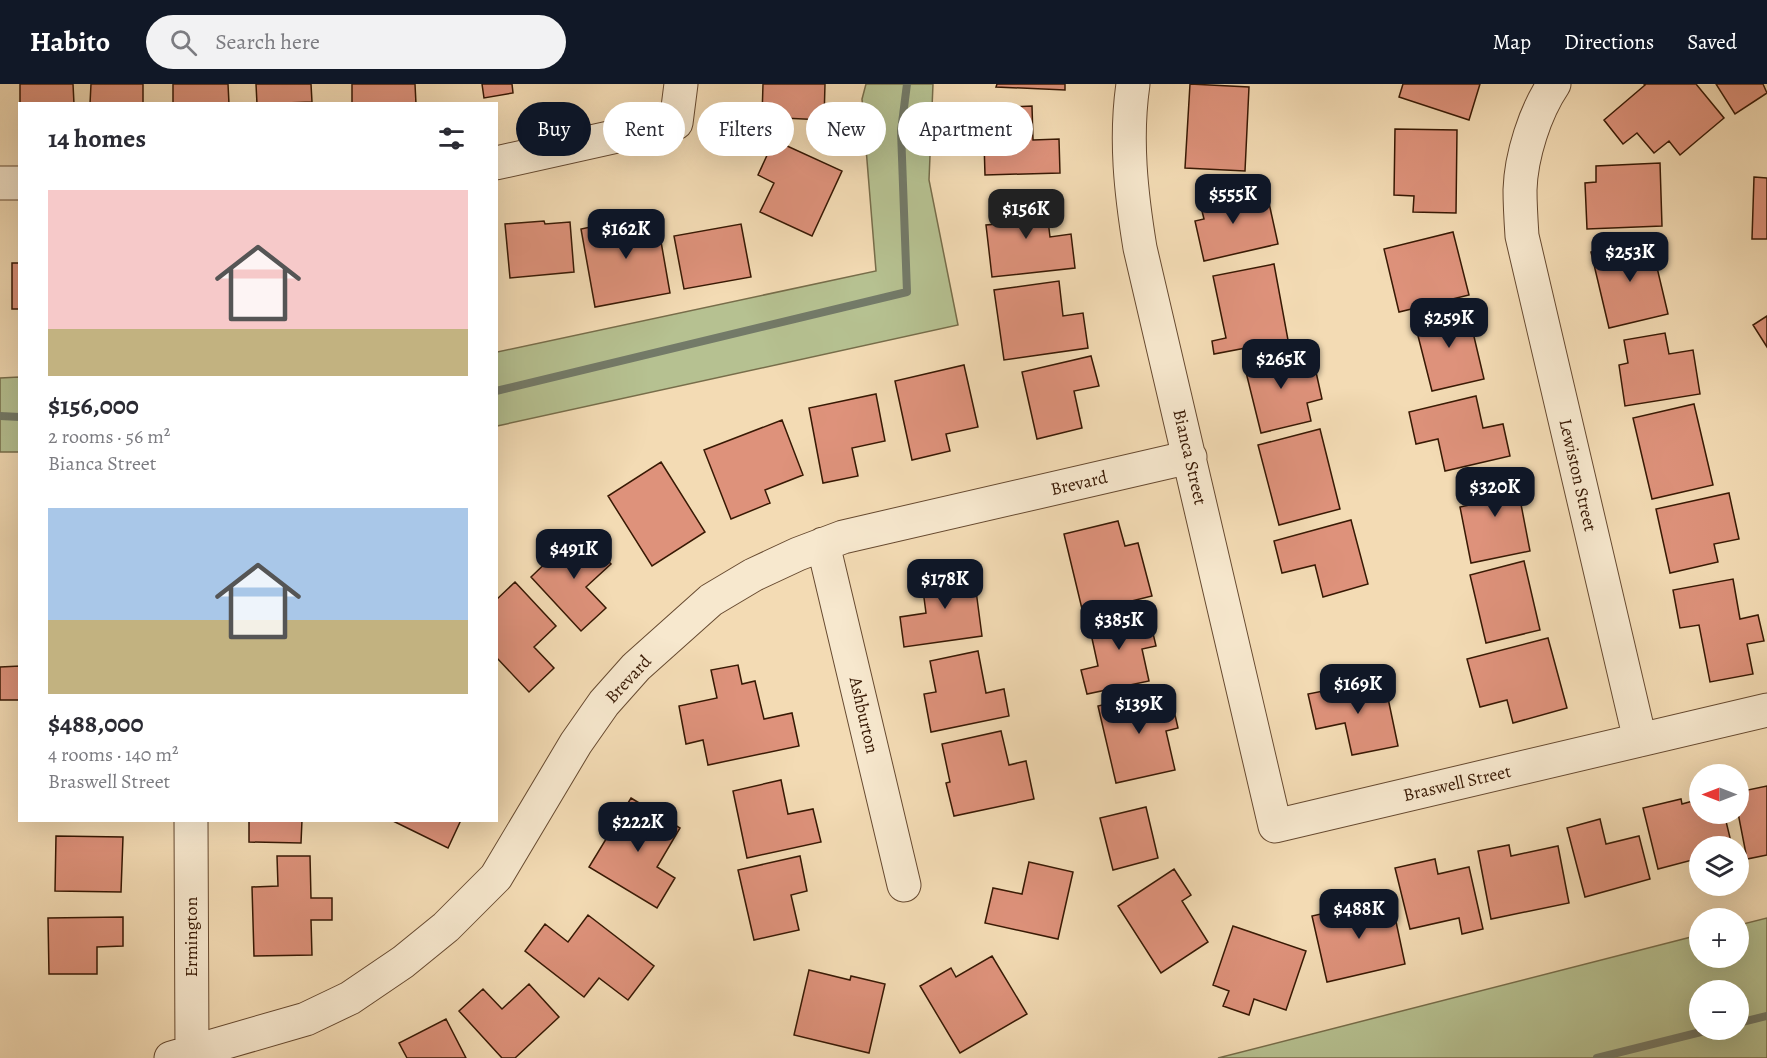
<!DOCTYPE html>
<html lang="en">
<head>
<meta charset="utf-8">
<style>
  :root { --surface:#fff; --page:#f2f2f3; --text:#2b2b33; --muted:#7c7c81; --accent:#111827 }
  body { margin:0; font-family:Alegreya,serif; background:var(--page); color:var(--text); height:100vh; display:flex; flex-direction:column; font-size:22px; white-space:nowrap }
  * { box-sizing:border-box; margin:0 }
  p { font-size:20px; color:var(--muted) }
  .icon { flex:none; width:33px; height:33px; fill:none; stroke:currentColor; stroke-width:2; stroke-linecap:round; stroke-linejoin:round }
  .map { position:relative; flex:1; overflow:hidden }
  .side { position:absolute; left:18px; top:18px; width:480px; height:720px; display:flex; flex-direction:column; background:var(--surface); border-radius:0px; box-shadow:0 6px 24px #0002 }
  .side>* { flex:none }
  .top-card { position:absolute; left:516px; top:18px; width:570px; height:54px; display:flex; gap:12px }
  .needle { width:39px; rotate:270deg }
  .fabs { position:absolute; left:1689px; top:680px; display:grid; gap:12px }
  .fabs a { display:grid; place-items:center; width:60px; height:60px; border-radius:50%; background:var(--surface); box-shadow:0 6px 24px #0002; font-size:30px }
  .price { position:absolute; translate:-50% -51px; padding:0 14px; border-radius:12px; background:var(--accent); color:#fff; font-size:20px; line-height:39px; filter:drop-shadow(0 2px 3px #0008) }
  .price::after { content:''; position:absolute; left:50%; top:36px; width:18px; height:14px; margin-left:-9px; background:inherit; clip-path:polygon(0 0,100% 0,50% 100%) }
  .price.active { background:#222; color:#fff }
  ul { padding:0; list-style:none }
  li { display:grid; align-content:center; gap:12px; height:318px; padding:0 30px }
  li span { display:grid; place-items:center; height:186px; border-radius:0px; color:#555 }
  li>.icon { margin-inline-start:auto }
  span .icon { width:108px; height:108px; fill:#fffc; stroke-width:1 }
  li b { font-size:26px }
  h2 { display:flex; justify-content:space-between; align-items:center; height:72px; padding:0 30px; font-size:26px }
  .tag { padding:0 21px; border-radius:27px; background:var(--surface); box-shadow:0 6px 24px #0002; font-size:21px; line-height:54px }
  .tag.active { background:var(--accent); color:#fff }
  header { display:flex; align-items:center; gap:36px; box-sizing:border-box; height:84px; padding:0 30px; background:var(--accent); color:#fff }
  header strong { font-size:28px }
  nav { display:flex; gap:33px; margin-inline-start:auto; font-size:21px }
  .search { width:420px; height:54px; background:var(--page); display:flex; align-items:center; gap:15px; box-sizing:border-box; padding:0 21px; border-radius:33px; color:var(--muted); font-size:22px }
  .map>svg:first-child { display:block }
</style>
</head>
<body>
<header>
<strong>Habito</strong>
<div class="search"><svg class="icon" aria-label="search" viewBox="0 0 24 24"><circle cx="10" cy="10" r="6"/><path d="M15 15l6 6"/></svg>Search here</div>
<nav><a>Map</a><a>Directions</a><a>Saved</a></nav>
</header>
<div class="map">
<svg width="1767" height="974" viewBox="0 0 1767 974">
  <rect width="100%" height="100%" fill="#f3dbb4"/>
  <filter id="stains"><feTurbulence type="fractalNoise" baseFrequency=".00333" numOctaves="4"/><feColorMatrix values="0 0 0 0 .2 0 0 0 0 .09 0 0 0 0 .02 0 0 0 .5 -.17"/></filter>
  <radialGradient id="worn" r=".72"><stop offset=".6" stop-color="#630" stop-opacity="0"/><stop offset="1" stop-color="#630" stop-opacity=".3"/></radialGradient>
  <path fill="#b6c191" stroke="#776d4a" stroke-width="1.5" fill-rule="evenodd" d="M866,0H933L929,96L958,241L497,342V268L876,187L862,15Z
    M19,293V368H0V294Z
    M1767,834V974H1218L1699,851L1700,873H1738L1739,841ZM1700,906H1738V945H1700Z"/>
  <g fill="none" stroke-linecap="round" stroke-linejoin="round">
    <path stroke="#737a68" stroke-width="8" d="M496,307L907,208L901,47L907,0
      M0,332L20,333
      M1738,939L1767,932
      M1597,974L1713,945"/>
  </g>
  <path fill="#de927b" stroke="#381904" stroke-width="1.5" d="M20,0H73L74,20H20Z
    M91,0H143V20H90Z
    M173,0H228L229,20H173Z
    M256,0H311L312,18L257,20Z
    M352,0H415L416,20H352Z
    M482,0H512L513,9L484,14Z
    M763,0H825L824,36L762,33Z
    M997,0H1065V6L996,3Z
    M1190,0L1249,3L1245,87L1185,84Z
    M1403,0H1480L1469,36L1399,13Z
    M1644,0H1696L1724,34L1680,71L1669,57L1654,69L1637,49L1623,60L1604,36L1645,1Z
    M1716,0H1763L1767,9L1735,30Z
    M1032,22L1033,56L1059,55L1060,89L985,91L983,24Z
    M1395,45L1457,46L1456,129L1413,128L1414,112L1394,111Z
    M774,56L842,87L812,152L760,128L774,99L758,91Z
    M1660,79L1662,142L1587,145L1585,99L1596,98V82Z
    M1754,93L1767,94V155H1752Z
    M1241,101L1246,124L1269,119L1278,160L1204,177L1195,137L1204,135L1198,111Z
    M1045,111L1050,153L1071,150L1075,184L992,193L986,141L997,140L994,117Z
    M656,129L670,209L595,223L581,145Z
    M544,137L545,140L570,138L574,188L510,194L505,140Z
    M741,140L751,193L684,205L674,152Z
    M1453,148L1469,211L1399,228L1384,165Z
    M1650,154L1668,230L1609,244L1591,168Z
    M12,179H20V225H12Z
    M1274,180L1288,256L1214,270L1212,257L1226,254L1213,192Z
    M1059,197L1063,232L1083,229L1088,264L1004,276L994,206Z
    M1467,223L1484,295L1432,307L1414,236Z
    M1767,232V263L1753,241Z
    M1665,249L1669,270L1693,266L1700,310L1625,322L1619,281L1628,279L1624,256Z
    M1296,263L1303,291L1316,288L1322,315L1307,319L1311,337L1261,349L1243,276Z
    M1091,272L1099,302L1074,307L1082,344L1037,355L1022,288Z
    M964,281L978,343L946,350L950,367L912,376L895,297Z
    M876,310L885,357L852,364L858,392L823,399L809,324Z
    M1476,312L1483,344L1503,340L1510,372L1445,387L1438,355L1416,360L1409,328Z
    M1694,320L1713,401L1652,415L1633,334Z
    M782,336L803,391L765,406L770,419L731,435L704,366Z
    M1320,345L1340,425L1279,441L1258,361Z
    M661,378L705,448L652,482L608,412Z
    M1514,384L1530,467L1471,479L1460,423L1479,419L1474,392Z
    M1729,409L1739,455L1714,460L1718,478L1670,489L1656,425Z
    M1351,436L1368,500L1323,513L1315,481L1282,489L1274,457Z
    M1118,437L1125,462L1138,459L1152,512L1083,529L1064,450Z
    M579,447L611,480L586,503L606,524L581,547L531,493Z
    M1524,477L1540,546L1486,559L1470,491Z
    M973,484L982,552L904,563L900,533L926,529L921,491Z
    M1733,495L1740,535L1758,531L1764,557L1747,560L1753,590L1710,598L1699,541L1680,544L1673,506Z
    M515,498L556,542L534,563L554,584L529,608L496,573V516Z
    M1147,524L1156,562L1142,565L1149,597L1087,610L1081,586L1098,582L1088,536Z
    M1548,554L1567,624L1513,639L1507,616L1480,623L1467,575Z
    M978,567L986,609L1004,605L1009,632L931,648L924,610L936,608L930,577Z
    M738,581L742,600L755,597L764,635L792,629L799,662L708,681L703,656L686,660L679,622L717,614L711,586Z
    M20,582V616H0V583Z
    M1384,595L1398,662L1352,671L1345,639L1316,645L1308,610Z
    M1169,605L1178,644L1166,647L1175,686L1116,699L1098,622Z
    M1001,647L1009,681L1026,677L1034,715L954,732L946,699L950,698L942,660Z
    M781,696L788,730L813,725L821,758L747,774L733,707Z
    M1767,702V771L1747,775L1738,729V708Z
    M631,714L680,744L657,783L675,794L657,824L589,783Z
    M1681,715L1682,720L1700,715V729H1724L1732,762H1700V774L1658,785L1643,724Z
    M1146,723L1158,774L1113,786L1100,734Z
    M1600,735L1606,760L1639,752L1650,795L1585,813L1567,744Z
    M249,736H302L301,759L249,758Z
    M391,736H461L448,764Z
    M56,752L123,753L121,808L55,807Z
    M1509,761L1511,772L1558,762L1569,819L1491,835L1478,767Z
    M277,772H310L311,814H332V836H311L312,871L254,872L252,803L278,802Z
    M800,772L807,807L791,811L799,846L754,856L738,786Z
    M1435,775L1438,790L1469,783L1483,845L1462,850L1459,834L1410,845L1395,784Z
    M1029,778L1073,788L1058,855L985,839L993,804L1022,810Z
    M1174,785L1191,811L1182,817L1208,858L1161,889L1118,822Z
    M1391,814L1405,880L1327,898L1312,832Z
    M588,831L654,882L628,916L599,894L584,913L525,867L545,840L568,858Z
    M123,833V862L97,863V890H49L48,834Z
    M1233,842L1306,867L1286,926L1254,915L1249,931L1223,922L1229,907L1213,901Z
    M992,872L1027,930L960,969L920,902L951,884L956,893Z
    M809,886L850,896L851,892L885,900L869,969L794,951Z
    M529,900L559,933L515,974H502L459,927L483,905L502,925Z
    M446,935L466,974H407L399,959Z"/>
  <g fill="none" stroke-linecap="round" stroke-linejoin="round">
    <defs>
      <path id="street" d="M1133,0C1125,55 1131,109 1140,164L1275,742L1767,626
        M1554,0C1535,28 1521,72 1520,106C1520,121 1521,137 1522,152L1640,656
        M496,79L676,39L681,0
        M0,99H20
        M823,460L904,801
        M191,736L192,969
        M171,974L306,935L350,914L403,878L446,843L496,793L576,659L604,619L636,583L711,516L753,491L798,470L843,453L1190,373"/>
    </defs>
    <use href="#street" stroke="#674a30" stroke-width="35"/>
    <use href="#street" stroke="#f7e8ce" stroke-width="33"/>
  </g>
  <g text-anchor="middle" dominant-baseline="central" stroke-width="5" stroke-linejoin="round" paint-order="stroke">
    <g font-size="18" fill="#381904" stroke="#f7e8ce">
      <text transform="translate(1190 373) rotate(77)">Bianca Street</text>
      <text transform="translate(1578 391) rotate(77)">Lewiston Street</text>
      <text transform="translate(1079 399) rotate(-13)">Brevard</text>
      <text transform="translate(628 595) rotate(-47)">Brevard</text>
      <text transform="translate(864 631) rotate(77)">Ashburton</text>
      <text transform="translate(1457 699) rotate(-13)">Braswell Street</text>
      <text transform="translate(191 853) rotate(-90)">Ermington</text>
    </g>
  </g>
  <rect width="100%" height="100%" filter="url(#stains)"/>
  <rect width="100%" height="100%" fill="url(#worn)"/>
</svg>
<div class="fabs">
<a><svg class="needle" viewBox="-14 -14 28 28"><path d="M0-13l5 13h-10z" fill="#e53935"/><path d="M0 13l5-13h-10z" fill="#7c7c81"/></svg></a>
<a><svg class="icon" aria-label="layers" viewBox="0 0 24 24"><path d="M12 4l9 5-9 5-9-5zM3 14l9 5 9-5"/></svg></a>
<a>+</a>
<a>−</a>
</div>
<b class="price" style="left:1233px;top:141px">$555K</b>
<b class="price active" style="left:1026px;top:156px">$156K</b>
<b class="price" style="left:626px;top:176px">$162K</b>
<b class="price" style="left:1630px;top:199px">$253K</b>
<b class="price" style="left:1449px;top:265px">$259K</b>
<b class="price" style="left:1281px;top:306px">$265K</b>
<b class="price" style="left:1495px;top:434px">$320K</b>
<b class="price" style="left:574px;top:496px">$491K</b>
<b class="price" style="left:945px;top:526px">$178K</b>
<b class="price" style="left:1119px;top:567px">$385K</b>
<b class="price" style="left:1358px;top:631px">$169K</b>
<b class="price" style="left:1139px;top:651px">$139K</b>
<b class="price" style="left:638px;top:769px">$222K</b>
<b class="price" style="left:1359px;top:856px">$488K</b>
<div class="top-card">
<a class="tag active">Buy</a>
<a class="tag">Rent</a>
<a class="tag">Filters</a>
<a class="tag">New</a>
<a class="tag">Apartment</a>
</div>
<section class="side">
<h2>14 homes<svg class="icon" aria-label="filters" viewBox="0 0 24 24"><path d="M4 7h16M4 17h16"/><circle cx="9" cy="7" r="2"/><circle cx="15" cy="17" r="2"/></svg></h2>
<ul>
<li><span style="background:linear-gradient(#f6c9c9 75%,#c2b280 0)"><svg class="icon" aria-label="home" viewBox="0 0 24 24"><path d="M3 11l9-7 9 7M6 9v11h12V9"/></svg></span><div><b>$156,000</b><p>2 rooms · 56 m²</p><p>Bianca Street</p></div></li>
<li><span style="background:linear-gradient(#a9c7e8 60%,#c2b280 0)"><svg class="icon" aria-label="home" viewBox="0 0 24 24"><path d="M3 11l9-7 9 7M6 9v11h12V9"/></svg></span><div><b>$488,000</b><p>4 rooms · 140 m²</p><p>Braswell Street</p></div></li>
</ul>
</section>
</div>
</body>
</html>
